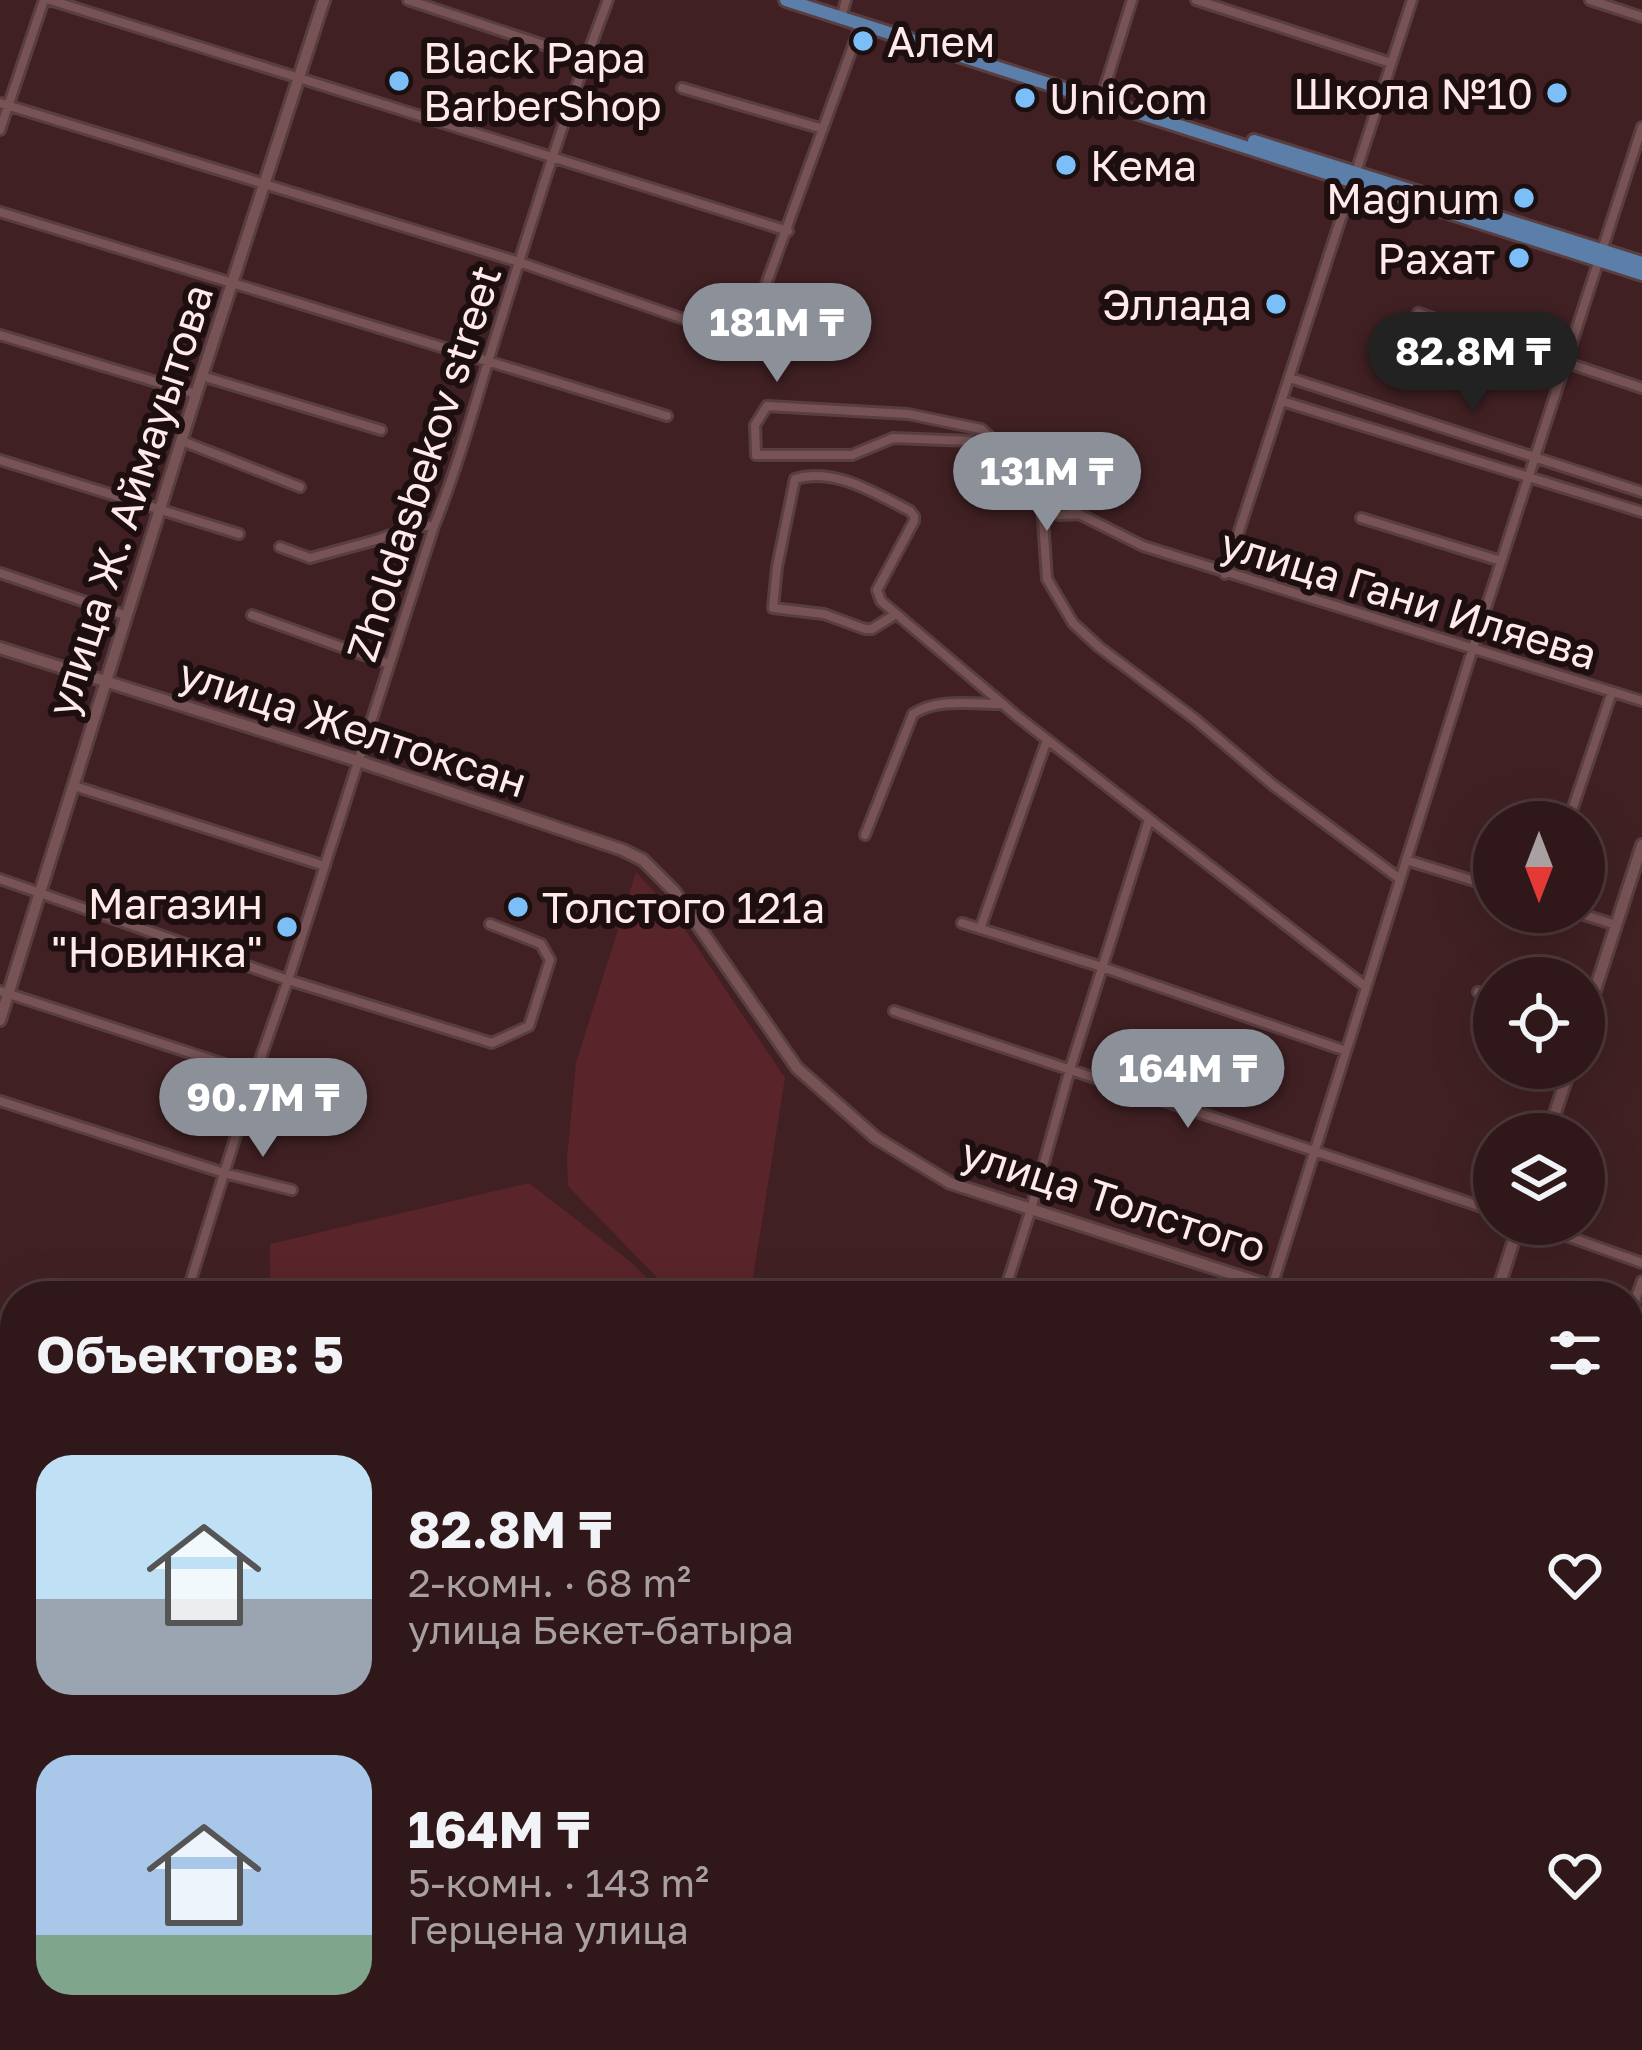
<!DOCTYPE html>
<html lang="ru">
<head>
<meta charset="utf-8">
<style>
  :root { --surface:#30181a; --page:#382123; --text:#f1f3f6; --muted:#a8a0a2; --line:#4b3739; --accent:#8c9099 }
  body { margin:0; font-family:"Golos Text",sans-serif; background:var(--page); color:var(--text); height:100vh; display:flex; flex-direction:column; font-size:45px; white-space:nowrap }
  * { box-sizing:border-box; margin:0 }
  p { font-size:39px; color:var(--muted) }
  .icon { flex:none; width:66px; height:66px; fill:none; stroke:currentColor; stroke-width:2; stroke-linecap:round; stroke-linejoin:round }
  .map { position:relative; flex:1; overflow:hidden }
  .side { position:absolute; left:0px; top:1281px; width:1644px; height:771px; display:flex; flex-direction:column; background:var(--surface); border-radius:48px 48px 0 0; box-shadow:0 12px 48px #0002,0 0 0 3px var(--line) }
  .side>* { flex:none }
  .needle { width:78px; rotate:180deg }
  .tools { position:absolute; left:1473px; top:801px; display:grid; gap:24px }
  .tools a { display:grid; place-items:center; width:132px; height:132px; border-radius:50%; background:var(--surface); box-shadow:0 12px 48px #0002,0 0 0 3px var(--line); font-size:60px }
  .price { position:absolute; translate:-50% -102px; padding:0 27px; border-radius:42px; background:var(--accent); color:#fff; font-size:39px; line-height:78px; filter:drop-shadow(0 3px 6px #0008) }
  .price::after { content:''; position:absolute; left:50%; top:72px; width:36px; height:27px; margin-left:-18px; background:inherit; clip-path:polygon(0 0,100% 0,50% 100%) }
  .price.active { background:#222; color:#fff }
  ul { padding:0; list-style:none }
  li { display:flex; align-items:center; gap:36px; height:300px; padding:0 36px }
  li span { display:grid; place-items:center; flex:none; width:336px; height:240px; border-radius:36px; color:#555 }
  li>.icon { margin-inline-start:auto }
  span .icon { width:144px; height:144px; fill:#fffc; stroke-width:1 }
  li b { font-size:51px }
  h2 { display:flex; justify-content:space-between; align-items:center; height:144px; padding:0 36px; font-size:51px }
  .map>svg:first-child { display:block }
</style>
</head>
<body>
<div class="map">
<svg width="1642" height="2050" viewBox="0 0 1642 2050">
  <rect width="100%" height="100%" fill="#402023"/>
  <path fill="#59242a" d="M636,872L674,913L785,1078L750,1296H675L568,1186L567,1159L576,1063Z
    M529,1183L631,1262L664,1296H270V1244Z"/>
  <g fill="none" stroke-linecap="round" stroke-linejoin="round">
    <defs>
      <path id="street" d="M50,0L788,231
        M408,0L586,59
        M1196,0L1391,63
        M1590,0L1642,17
        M841,18L846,0
        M682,88L823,129
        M1101,99L1132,0
        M0,103L519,262L730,335H741L749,331L861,24
        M0,130L44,0
        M0,212L667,416
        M1418,313L1642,388
        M0,335L196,394
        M202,376L381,430
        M1290,378L1642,492
        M1282,401L1642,512
        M182,441L300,487
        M0,460L239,534
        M1042,505L1047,579L1073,623L1099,647L1195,719L1273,785L1400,879
        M1079,514L1059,515L1042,505L1000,463L971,441L893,438L852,455H756L755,425L767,406L908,414L981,429L1079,514L1143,546L1642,701
        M1361,518L1501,561
        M280,547L310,558L376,540L416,526H434
        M0,573L127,616
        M1225,574L1412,0
        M896,614L872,629H865L824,614L773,608L777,567L795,479C834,467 875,493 910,511L914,516V521L877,590L881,601L1018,717L1366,987
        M252,615L389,664
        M74,786L325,866
        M1568,822L1612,692
        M865,835L913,714C937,698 973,704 1001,704
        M1406,860L1494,887
        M0,879L288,980L492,1043L529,1026L550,960L541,944L490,924
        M1575,912L1616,925
        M962,923L1102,967L1346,1051
        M980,929L1047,740
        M0,991L255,1074
        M1478,992L1494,997
        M894,1011L1494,1211
        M0,1101L224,1173L292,1190
        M1533,1224L1642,1263
        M186,1296L255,1074L288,980L434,526C458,466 475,404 494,342C530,227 565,112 608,0
        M1003,1296L1031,1209L1070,1069L1149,820
        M1269,1296L1473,648L1642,127
        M1629,1317L1642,1281
        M0,1349L15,1355
        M1629,1398L1642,1402
        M0,1557L15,1546
        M1629,1737L1642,1701
        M0,1876L15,1839
        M1629,1931L1642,1936
        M208,2037L209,2050
        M1069,2037L1110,2050
        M1422,2037L1463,2050
        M11,2050L20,2037
        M768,2050L771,2037
        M1037,2050L1041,2037
        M1536,2050L1540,2037"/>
      <path id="secondary" d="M0,648L358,761L623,850L643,860L674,891L797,1068L876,1138L950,1183L1301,1296
        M0,1020L196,394L324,0
        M1584,1024L1642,845
        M1548,1134L1570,1068
        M1496,1296L1519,1224
        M1629,1624L1642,1629
        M689,2037L726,2050
        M401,2050L427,2037
        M1264,2050L1268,2037"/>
      <path id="primary" d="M786,0L1642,274
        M1254,141L1642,263"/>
    </defs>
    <use href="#street" stroke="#593e41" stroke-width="14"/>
    <use href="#secondary" stroke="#593e41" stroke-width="16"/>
    <use href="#primary" stroke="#593e41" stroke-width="18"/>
    <use href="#street" stroke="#775355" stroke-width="8"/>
    <use href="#secondary" stroke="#775355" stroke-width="10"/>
    <use href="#primary" stroke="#5b7fa8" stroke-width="12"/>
  </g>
  <g fill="#7bbef8" stroke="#1d0f10" stroke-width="4.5">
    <circle cx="863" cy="41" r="12"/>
    <circle cx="399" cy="81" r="12"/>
    <circle cx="1557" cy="93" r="12"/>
    <circle cx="1025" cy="98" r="12"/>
    <circle cx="1066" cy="165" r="12"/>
    <circle cx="1524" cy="198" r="12"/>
    <circle cx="1519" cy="258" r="12"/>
    <circle cx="1276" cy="304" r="12"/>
    <circle cx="518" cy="907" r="12"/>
    <circle cx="287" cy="927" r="12"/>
  </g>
  <g text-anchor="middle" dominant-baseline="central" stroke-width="12" stroke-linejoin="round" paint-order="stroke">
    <g font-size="42" fill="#ffe9e9" stroke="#1d0f10" text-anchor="start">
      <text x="887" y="41">Алем</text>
      <text x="423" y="57">Black Papa<tspan x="423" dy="48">BarberShop</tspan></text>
      <text x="1533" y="93" text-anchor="end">Школа №10</text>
      <text x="1049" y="98">UniCom</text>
      <text x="1090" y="165">Кема</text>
      <text x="1500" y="198" text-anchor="end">Magnum</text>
      <text x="1495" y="258" text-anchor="end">Рахат</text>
      <text x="1252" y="304" text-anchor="end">Эллада</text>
      <text x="263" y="903" text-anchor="end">Магазин<tspan x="263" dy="48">"Новинка"</tspan></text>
      <text x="542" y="907">Толстого 121а</text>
    </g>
    <g font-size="42" fill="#ffe9e9" stroke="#1d0f10">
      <text transform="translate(423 463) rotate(-72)">Zholdasbekov street</text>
      <text transform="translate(129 500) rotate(-72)">улица Ж. Аймауытова</text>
      <text transform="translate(1409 598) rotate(17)">улица Гани Иляева</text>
      <text transform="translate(353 727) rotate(18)">улица Желтоксан</text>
      <text transform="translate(1114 1199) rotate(18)">улица Толстого</text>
    </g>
  </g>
</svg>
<div class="tools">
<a><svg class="needle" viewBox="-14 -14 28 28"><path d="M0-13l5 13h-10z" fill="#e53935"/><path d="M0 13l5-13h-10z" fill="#a8a0a2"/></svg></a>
<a><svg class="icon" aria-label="locate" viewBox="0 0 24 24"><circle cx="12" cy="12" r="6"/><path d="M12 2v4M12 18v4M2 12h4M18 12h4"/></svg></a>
<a><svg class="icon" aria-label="layers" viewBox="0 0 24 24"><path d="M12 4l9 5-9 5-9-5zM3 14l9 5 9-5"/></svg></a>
</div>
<b class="price" style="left:777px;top:385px">181M ₸</b>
<b class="price active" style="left:1473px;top:414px">82.8M ₸</b>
<b class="price" style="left:1047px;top:534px">131M ₸</b>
<b class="price" style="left:1188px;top:1131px">164M ₸</b>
<b class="price" style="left:263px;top:1160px">90.7M ₸</b>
<section class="side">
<h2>Объектов: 5<svg class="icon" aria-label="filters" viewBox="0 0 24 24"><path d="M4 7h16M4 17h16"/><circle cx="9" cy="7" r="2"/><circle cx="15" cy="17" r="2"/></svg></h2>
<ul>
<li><span style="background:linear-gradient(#bfe0f5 60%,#9aa5b1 0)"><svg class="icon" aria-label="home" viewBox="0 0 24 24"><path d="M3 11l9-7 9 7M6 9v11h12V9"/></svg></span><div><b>82.8M ₸</b><p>2-комн. · 68 m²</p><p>улица Бекет-батыра</p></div><svg class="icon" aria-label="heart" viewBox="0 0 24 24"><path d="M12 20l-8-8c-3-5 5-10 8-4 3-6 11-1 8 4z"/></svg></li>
<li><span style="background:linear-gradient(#a9c7e8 75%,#7fa58c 0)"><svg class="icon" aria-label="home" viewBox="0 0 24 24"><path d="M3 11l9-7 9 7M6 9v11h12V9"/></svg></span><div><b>164M ₸</b><p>5-комн. · 143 m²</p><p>Герцена улица</p></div><svg class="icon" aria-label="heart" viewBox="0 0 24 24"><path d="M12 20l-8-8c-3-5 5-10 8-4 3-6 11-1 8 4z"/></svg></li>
</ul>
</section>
</div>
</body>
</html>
